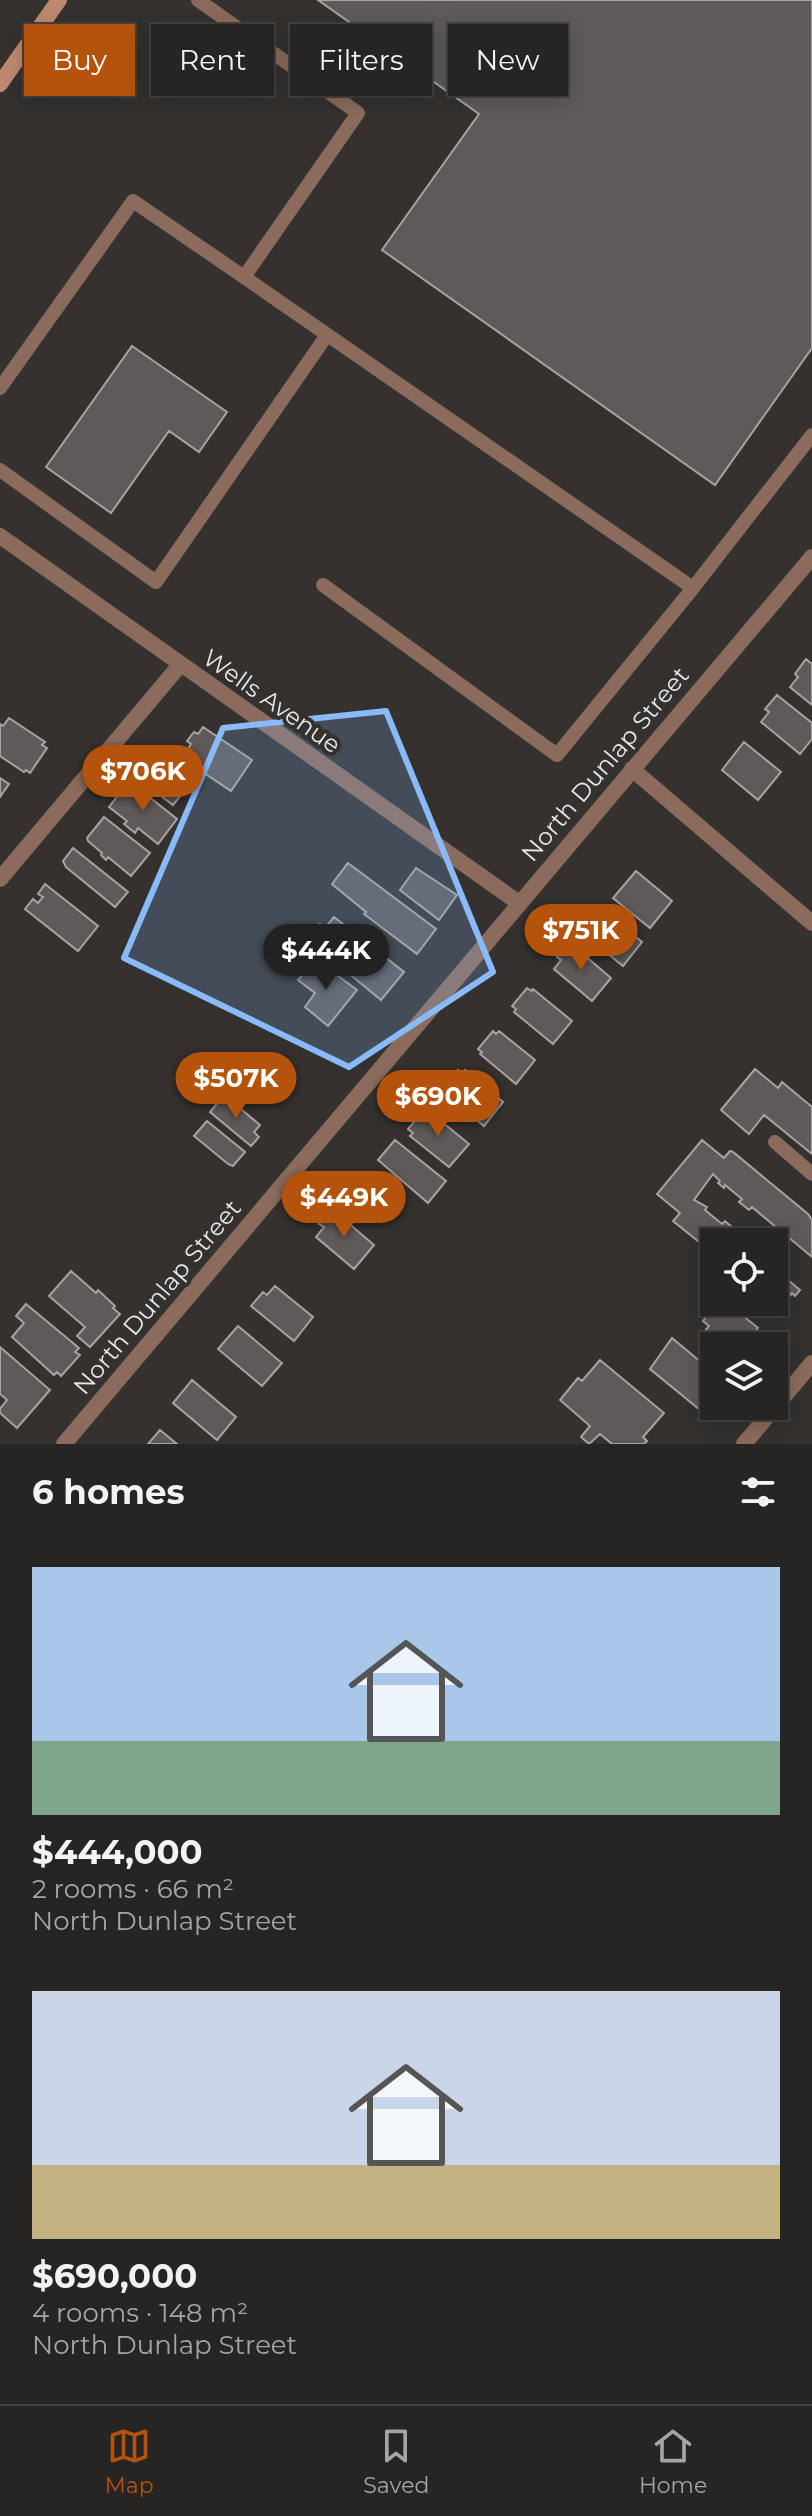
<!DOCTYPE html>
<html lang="en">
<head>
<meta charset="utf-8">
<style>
  :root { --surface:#272523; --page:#333130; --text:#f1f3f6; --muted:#a4a5a6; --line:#434241; --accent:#b45309 }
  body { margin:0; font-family:Montserrat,sans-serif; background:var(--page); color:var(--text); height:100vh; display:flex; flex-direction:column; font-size:30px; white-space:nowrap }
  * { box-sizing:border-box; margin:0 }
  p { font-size:26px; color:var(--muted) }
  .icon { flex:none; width:44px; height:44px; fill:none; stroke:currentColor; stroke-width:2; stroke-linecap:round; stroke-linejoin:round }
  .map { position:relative; height:1444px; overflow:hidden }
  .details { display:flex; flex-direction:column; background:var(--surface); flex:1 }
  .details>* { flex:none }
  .top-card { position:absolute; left:24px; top:24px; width:764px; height:72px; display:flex; gap:16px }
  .buttons { position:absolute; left:700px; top:1228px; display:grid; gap:16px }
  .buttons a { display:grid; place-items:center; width:88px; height:88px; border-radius:0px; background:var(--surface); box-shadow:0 4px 20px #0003,0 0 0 2px var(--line); font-size:40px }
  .price { position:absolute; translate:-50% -68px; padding:0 18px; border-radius:28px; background:var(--accent); color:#fff; font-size:26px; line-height:52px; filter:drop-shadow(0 2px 4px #0008) }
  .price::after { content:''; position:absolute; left:50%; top:48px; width:24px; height:18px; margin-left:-12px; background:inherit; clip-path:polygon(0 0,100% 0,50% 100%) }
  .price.current { background:#222; color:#fff }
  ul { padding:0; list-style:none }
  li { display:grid; align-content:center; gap:16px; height:424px; padding:0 32px }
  li span { display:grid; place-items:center; height:248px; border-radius:0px; color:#555 }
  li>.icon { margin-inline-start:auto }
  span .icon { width:144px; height:144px; fill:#fffc; stroke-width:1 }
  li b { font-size:34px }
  h2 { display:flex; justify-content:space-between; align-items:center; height:96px; padding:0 32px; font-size:34px }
  .tag { padding:0 28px; border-radius:0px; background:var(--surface); box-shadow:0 4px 20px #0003,0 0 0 2px var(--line); font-size:28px; line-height:72px }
  .tag.current { background:var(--accent); color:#fff }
  .tab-bar { display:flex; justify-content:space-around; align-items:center; height:112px; border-top:2px solid var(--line); background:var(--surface); font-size:22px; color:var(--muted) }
  .tab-bar a { display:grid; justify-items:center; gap:4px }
  .tab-bar .current { color:var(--accent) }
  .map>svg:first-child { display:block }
</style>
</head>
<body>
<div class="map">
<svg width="812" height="1444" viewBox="0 0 812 1444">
  <rect width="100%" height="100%" fill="#34312f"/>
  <path fill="#5e5a59" stroke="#a7a3a1" stroke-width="2" d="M318,0H812V348L715,485L382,250L479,114Z
    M132,346L227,412L199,452L169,431L111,513L46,467Z
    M806,659L812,664V705L790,687L798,677L795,674Z
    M777,695L812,723V739L800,754L761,722L769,712L765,709Z
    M9,718L45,742L42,745L47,748L30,773L26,770L24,772L0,756V724L3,726Z
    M203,727L252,760L231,791L182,758L191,744L187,741L194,732L198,734Z
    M744,742L781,772L758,800L722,770Z
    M152,755L157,758L159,755L192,781L173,805L140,780L143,776L138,773Z
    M0,778L9,784L0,797Z
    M129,781L177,819L158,844L138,828L135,833L124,824L127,821L109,807Z
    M104,817L150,853L131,876L108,857L106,860L101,855L102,853L88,841L87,838Z
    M73,848L128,892L115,907L66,867L63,861Z
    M348,863L436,929L417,954L364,914L366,912L332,884Z
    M416,868L457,895L439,920L400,890Z
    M636,871L672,901L650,928L613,898Z
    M45,884L98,926L78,951L25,909L33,899L38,903L43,897L38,894Z
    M599,907L642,942L623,966L583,934L591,925L587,921Z
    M334,917L404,972L381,1000L307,939L320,924L325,928Z
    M569,942L611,978L592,1001L554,969L561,960L557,957Z
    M315,959L357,990L328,1026L305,1007L315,993L298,980Z
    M527,988L532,991L533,989L572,1021L553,1044L514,1012L516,1009L512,1006Z
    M493,1031L496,1034L499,1031L535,1060L516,1084L480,1054L482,1052L478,1049Z
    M755,1069L778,1088L782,1082L812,1107V1154L764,1115L749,1134L721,1110Z
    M458,1070L462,1074L465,1070L503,1102L484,1126L445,1094L447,1092L443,1088Z
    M224,1095L260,1125L254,1132L259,1137L251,1146L210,1112Z
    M423,1111L428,1115L430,1112L469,1144L449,1167L410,1136L413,1133L408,1129Z
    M207,1121L245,1152L233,1166L228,1164L194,1136Z
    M395,1140L446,1181L428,1203L378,1160Z
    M702,1140L724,1158L730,1151L733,1152L808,1214L812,1220V1257L787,1236L784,1239L775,1231L777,1228L752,1207L749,1210L739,1202L742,1199L725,1185L724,1188L718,1183L720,1181L713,1174L694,1200L707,1207L705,1210L722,1224L725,1221L733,1228L730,1232L742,1242H714V1254L673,1221L680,1213L657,1194Z
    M332,1209L374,1245L354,1269L316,1237L324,1227L319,1224Z
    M774,1268L800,1290L795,1296L792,1293L779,1309L771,1302H774Z
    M71,1271L96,1293L98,1290L115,1306L113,1308L120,1314L90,1347L77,1336L85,1327L49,1296Z
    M275,1286L313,1317L294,1341L251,1306L263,1292L267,1295Z
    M718,1302H726L758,1328L748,1340L751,1343L748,1346H714V1351L699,1338L709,1326L703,1321Z
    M26,1304L79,1348L75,1352L80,1355L61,1376L57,1372L54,1375L12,1337L24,1323L16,1316Z
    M238,1326L282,1363L262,1386L218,1349Z
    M672,1338L714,1373V1403L705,1414L650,1369Z
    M0,1347L50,1390L17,1428L0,1413V1409L7,1400L0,1394Z
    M600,1360L664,1413L643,1437L647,1441L644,1444H612L600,1434L589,1444L581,1437L590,1426L560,1400L578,1378L582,1381Z
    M192,1380L236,1417L217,1440L173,1403Z
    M160,1430L177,1444H148Z"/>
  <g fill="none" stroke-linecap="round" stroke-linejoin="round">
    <path stroke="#8b6b5b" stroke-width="14" d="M198,0L358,113L244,277L693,588L812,435
      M0,388L133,201L244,277
      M0,470L156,582L327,335
      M323,585L557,755L693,588
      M775,1142L812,1174"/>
    <path stroke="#8b6b5b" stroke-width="16" d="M0,536L519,903
      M632,769L812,923
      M0,879L180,665
      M64,1444L812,557
      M744,1444L812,1363"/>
    <path stroke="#bd8a70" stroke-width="16" d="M0,84L59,0"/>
  </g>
  <path fill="#89bafc" fill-opacity="0.2" stroke="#89bafc" stroke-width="6" stroke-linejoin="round" d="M386,711L493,972L349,1067L124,958L223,728Z"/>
  <g text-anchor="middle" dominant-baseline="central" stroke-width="8" stroke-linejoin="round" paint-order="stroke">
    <g font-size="24" fill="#e9e7e6" stroke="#34312f">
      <text transform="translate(272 701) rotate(35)">Wells Avenue</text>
      <text transform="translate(605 764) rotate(-50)">North Dunlap Street</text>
      <text transform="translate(157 1297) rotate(-50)">North Dunlap Street</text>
    </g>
  </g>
</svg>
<div class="buttons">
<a><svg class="icon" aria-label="locate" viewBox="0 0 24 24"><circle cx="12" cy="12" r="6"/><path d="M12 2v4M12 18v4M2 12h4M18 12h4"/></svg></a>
<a><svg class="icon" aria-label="layers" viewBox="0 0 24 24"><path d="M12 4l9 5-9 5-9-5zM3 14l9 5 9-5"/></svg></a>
</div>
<b class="price" style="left:143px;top:813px">$706K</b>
<b class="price" style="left:581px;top:972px">$751K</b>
<b class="price current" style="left:326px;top:992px">$444K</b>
<b class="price" style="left:236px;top:1120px">$507K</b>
<b class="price" style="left:438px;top:1138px">$690K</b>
<b class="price" style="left:344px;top:1239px">$449K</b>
<div class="top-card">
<a class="tag current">Buy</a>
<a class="tag">Rent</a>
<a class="tag">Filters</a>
<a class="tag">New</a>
</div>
</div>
<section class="details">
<h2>6 homes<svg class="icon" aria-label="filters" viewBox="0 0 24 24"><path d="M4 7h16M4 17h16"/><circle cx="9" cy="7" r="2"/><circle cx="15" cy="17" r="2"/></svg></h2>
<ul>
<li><span style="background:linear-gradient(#a9c7e8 70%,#7fa58c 0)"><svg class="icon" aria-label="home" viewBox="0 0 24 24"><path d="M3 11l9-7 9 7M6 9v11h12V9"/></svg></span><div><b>$444,000</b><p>2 rooms · 66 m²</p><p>North Dunlap Street</p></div></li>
<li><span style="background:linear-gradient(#c9d6e8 70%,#c2b280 0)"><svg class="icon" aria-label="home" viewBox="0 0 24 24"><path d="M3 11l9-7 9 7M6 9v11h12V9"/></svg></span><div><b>$690,000</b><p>4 rooms · 148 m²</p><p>North Dunlap Street</p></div></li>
</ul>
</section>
<nav class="tab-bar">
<a class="current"><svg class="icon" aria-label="map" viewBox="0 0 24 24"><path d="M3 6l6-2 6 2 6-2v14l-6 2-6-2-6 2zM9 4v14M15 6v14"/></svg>Map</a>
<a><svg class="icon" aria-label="saved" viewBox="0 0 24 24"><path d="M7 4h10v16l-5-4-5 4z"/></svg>Saved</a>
<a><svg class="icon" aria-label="home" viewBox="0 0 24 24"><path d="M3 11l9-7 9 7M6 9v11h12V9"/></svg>Home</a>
</nav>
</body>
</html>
